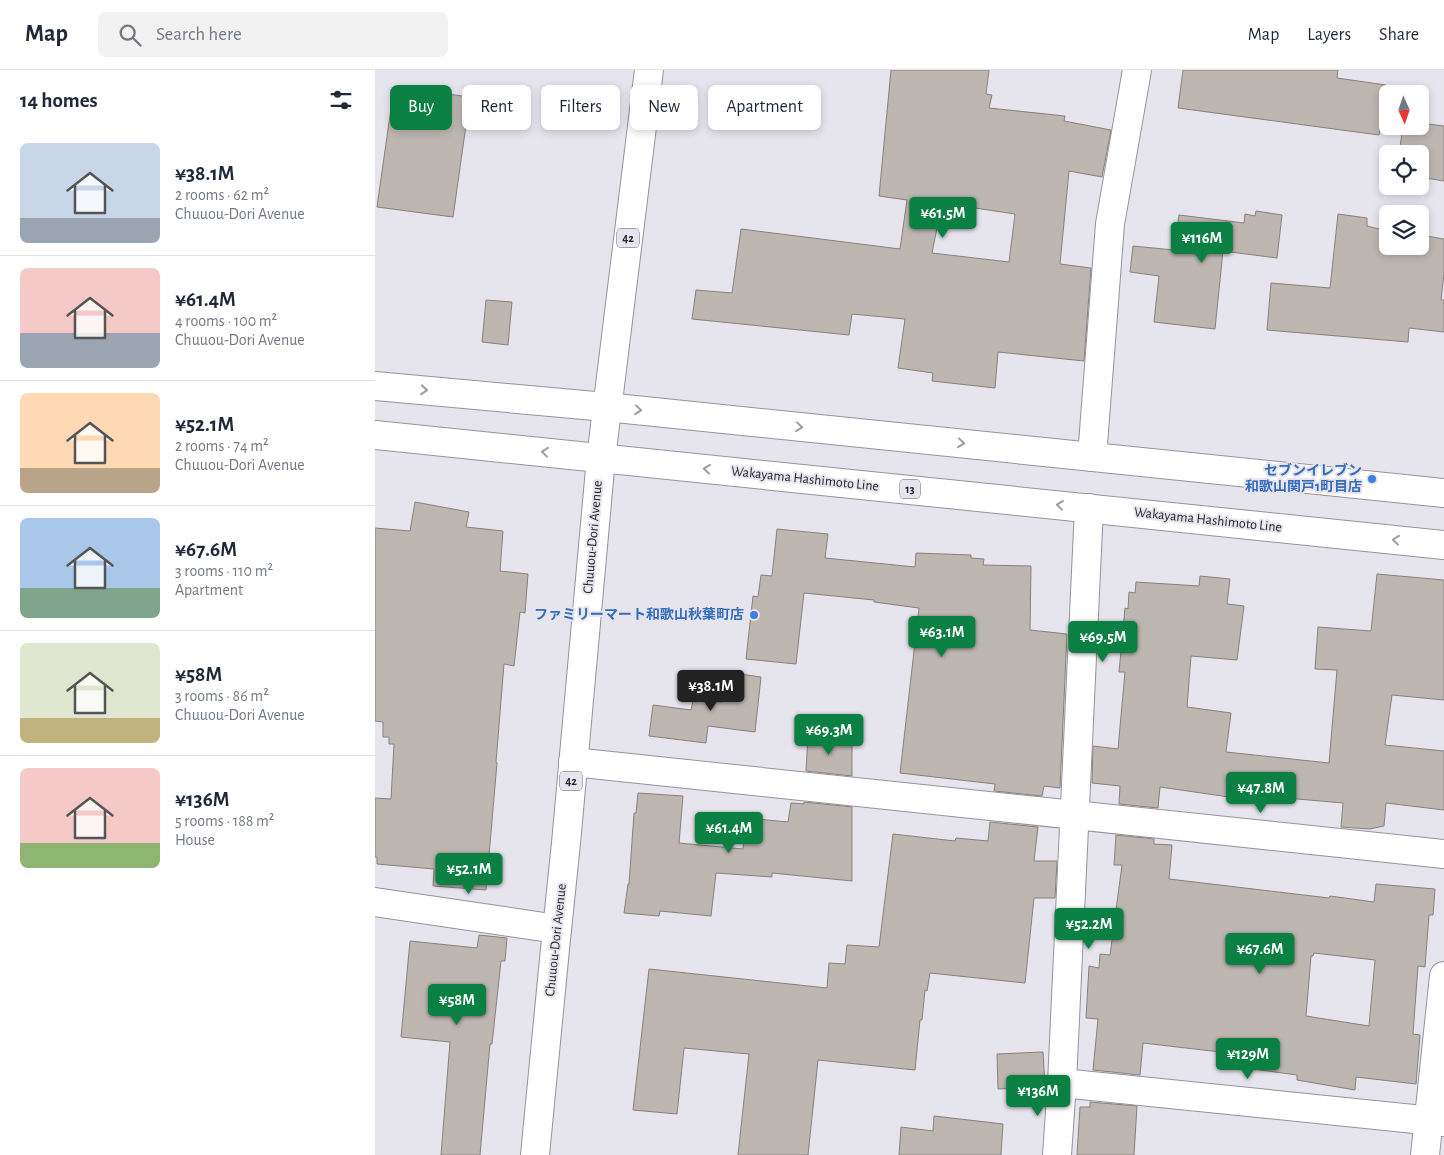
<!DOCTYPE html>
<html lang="en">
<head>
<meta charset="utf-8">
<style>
  :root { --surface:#fff; --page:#f2f2f3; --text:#1f2937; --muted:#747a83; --line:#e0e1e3; --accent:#0b8043 }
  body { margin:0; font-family:"Alegreya Sans","Noto Sans JP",sans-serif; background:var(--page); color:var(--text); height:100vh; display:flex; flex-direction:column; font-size:19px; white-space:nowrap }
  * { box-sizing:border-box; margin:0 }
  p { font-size:16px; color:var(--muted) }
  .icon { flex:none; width:28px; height:28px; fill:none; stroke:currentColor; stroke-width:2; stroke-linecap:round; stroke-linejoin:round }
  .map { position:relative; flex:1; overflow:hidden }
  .panel { display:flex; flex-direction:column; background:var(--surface); width:375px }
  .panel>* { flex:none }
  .hud { position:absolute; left:15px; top:15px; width:475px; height:45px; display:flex; gap:10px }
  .needle { width:32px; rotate:177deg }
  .fabs { position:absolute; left:1004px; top:15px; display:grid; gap:10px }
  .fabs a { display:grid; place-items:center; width:50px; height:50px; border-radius:8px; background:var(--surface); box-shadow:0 2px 8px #0003; font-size:25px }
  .price { position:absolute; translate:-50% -42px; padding:0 11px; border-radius:5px; background:var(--accent); color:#fff; font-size:16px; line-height:32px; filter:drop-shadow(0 1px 2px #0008) }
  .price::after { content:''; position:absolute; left:50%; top:30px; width:15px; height:11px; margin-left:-8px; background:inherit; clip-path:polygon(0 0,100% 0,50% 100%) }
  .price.on { background:#222; color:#fff }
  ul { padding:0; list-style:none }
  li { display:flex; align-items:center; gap:15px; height:125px; padding:0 20px }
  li+li { border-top:1px solid var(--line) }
  li span { display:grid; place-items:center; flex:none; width:140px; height:100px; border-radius:8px; color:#555 }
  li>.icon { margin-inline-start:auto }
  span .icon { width:60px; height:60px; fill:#fffc; stroke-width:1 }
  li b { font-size:21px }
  h2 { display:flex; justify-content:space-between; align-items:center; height:60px; padding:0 20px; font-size:21px }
  .chip { padding:0 18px; border-radius:8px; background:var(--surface); box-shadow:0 2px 8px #0003; font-size:18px; line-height:45px }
  .chip.on { background:var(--accent); color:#fff }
  header { display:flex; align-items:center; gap:30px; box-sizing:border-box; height:70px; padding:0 25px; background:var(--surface); border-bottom:1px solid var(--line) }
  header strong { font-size:24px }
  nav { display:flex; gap:28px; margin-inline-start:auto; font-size:18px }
  .search { width:350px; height:45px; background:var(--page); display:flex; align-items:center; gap:12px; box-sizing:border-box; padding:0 18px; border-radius:8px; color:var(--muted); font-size:19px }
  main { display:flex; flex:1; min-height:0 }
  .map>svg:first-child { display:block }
</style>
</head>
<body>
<header>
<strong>Map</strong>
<div class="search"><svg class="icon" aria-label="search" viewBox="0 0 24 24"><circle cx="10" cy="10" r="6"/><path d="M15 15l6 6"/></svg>Search here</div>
<nav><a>Map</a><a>Layers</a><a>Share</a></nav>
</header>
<main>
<section class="panel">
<h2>14 homes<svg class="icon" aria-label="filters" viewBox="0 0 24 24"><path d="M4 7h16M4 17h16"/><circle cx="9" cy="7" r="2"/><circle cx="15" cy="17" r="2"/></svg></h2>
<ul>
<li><span style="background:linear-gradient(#c9d6e8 75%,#9aa5b1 0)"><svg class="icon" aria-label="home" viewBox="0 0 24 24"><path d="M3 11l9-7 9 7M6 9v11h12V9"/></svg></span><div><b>¥38.1M</b><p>2 rooms · 62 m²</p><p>Chuuou-Dori Avenue</p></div></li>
<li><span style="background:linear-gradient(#f6c9c9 65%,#9aa5b1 0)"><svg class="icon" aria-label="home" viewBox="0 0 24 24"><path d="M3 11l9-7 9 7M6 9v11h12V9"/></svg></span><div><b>¥61.4M</b><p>4 rooms · 100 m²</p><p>Chuuou-Dori Avenue</p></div></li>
<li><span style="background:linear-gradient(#ffd9b3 75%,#b9a48a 0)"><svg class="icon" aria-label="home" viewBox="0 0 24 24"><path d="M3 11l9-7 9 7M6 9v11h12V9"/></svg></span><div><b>¥52.1M</b><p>2 rooms · 74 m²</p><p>Chuuou-Dori Avenue</p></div></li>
<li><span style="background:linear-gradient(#a9c7e8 70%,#7fa58c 0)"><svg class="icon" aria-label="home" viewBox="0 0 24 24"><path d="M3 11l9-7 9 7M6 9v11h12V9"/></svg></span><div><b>¥67.6M</b><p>3 rooms · 110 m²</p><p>Apartment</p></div></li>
<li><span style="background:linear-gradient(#dfe7d0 75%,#c2b280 0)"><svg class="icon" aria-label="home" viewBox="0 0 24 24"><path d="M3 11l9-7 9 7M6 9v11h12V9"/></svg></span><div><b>¥58M</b><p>3 rooms · 86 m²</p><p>Chuuou-Dori Avenue</p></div></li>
<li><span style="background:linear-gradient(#f6c9c9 75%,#8fb573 0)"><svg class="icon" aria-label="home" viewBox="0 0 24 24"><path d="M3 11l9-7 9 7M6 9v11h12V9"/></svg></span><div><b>¥136M</b><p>5 rooms · 188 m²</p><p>House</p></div></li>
</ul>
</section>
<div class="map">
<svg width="1069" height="1085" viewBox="0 0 1069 1085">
  <rect width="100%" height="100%" fill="#e6e5ee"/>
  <path fill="#beb6b1" stroke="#88807b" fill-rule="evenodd" d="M516,0H614L611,24L617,25L614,38L690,46L689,51L736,60L727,107L694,101L685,194L716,198L709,291L623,282L620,318L557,311L558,303L523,298L530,249L477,244L474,265L317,249L321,220L357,223L366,159L525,179L532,130L504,126ZM567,133L640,144L634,192L557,183Z
    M808,0H963L962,8L1011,15L1004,65L803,38Z
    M19,17L95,27L78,147L2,137Z
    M1045,53L1069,56V111L1045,107V84H1024L1028,56H1045Z
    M881,141L907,145L902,188L848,181L840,259L779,252L784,206L755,202L758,176L799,180L804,145L869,153L870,144L880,146Z
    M963,144L992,148V156L1012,161V176H1045V165L1069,169V204L1066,230H1069V262L1034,258L1033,272L892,260L896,213L955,218Z
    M111,230L137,232L133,275L107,272Z
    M40,432L94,442L91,457L128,461L125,501L153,504L150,543L145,542L139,596L129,594L121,692L122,693L111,820L58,816L59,799L2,794V787H0V728L16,729L19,674H14V667H8V652L0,651V458L35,461Z
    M402,459L453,464L450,488L540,497L541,483L596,485V488L609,489L608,495L656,496L655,560L692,564L685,718L669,716L667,726L619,721L620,714L525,703L544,538L499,532V530L429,523L421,594L371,589L378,526L383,527L386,505L397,506Z
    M1002,504L1069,510V630L1017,625L1010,675L1069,681V740L1011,733L1009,756L995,759L966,757L968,733L911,728V722L855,718L854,727L785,717L783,738L744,734L745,716L717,713L718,676L743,679L750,602H744L750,538L753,539L754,522L760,523L761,512L824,516L825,506L855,509L852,534L869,536L862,590L816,586L812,637L856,643L851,682L954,693L962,600L940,599L943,557L996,561Z
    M351,602L386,607L380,662L333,656L331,673L274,666L278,635L316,640L318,631L347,632Z
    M433,666L470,667V675H477V706L431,701Z
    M263,723L308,726L304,773L368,779L371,748L413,752L416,733L429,734V732L477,737V811L397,803V807L341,803L336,846L285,841L284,846L249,843L253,814H254L259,743H261Z
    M615,752L663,757L659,791H682L680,828H659L650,913L555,903L552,921L550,920L547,950H545L540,1000L443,990L433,1085H363L374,984L309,978L302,1044L258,1040L274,899L452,918L454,893L470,894L472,875L504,877L518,764L580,771L581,768L613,771Z
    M741,765L779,769V774L797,775L794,809L954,828L955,826L999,832L1001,814L1060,819L1058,845H1054L1050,897L1043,896L1038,964L1045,965L1041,1014L981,1007L980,1020L922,1010V1005L863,997L864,987L854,986V983L768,973L765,1005L718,1000L723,949L711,948L714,896L724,898L725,884L735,885L747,795H739ZM939,883L1000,890L994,956L931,946L936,886H938Z
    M104,865L132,868L130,891H126L117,974H115L105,1085H66L75,972L26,967L35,871L102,878Z
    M668,982L670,1017L623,1019L622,984Z
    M715,1032L762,1036L759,1085H702L705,1037H715Z
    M559,1046L628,1054L626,1085H524L526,1057L558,1061Z"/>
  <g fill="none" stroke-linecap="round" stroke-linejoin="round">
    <defs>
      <path id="minor" d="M717,387L735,154L762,0
        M198,692L1069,784
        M0,832L182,859
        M687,1013L1069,1052
        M682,1085L687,1013L714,438
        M1050,1085L1069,906"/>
      <path id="major" d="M0,316L231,337L1069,423
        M0,365L1069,475"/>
      <path id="highway" d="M160,1085L180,879L191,773L226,388L274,0"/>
    </defs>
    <use href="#minor" stroke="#94939c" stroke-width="30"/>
    <use href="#major" stroke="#94939c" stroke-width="30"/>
    <use href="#highway" stroke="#94939c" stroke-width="30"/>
    <use href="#minor" stroke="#fff" stroke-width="28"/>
    <use href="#major" stroke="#fff" stroke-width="28"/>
    <use href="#highway" stroke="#fff" stroke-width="28"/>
  </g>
  <defs><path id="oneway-chevron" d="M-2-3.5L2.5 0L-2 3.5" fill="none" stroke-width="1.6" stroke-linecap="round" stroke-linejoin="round" transform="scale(1.25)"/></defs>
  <g stroke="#9d9d9e">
    <use href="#oneway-chevron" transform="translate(49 320) rotate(5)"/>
    <use href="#oneway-chevron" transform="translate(263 340) rotate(6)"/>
    <use href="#oneway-chevron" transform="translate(424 357) rotate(6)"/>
    <use href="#oneway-chevron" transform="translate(586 373) rotate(6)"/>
    <use href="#oneway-chevron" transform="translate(170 382) rotate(-174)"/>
    <use href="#oneway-chevron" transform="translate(332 399) rotate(-174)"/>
    <use href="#oneway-chevron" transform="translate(685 435) rotate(-174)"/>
    <use href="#oneway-chevron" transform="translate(1021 470) rotate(-174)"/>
  </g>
  <g fill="#3f7fe0" stroke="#e6e5ee" stroke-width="2">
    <circle cx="997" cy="409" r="5"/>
    <circle cx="379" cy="545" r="5"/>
  </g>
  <g text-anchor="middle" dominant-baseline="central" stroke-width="4" stroke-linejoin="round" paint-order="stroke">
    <g fill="#e6e5ee" stroke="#5f5f63" stroke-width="1">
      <rect x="242" y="158.5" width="22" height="19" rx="4"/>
      <rect x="525" y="409.5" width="20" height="19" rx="4"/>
      <rect x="185" y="701.5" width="22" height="19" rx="4"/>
    </g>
    <g font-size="12" font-weight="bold" fill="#252528">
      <text x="253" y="168">42</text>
      <text x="535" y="419">13</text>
      <text x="196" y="711">42</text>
    </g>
    <g font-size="14" font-weight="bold" fill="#366cbe" stroke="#e6e5ee" text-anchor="end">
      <text x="987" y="401">セブンイレブン<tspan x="987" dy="16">和歌山関戸1町目店</tspan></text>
      <text x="369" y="545">ファミリーマート和歌山秋葉町店</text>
    </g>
    <g font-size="14" fill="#252528" stroke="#e6e5ee">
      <text transform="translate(430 409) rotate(6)">Wakayama Hashimoto Line</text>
      <text transform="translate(833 450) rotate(6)">Wakayama Hashimoto Line</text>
      <text transform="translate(218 467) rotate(-85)">Chuuou-Dori Avenue</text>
      <text transform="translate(181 870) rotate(-84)">Chuuou-Dori Avenue</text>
    </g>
  </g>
</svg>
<div class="fabs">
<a><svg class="needle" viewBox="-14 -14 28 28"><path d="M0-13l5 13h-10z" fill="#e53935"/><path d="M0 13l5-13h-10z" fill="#747a83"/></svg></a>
<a><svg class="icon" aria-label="locate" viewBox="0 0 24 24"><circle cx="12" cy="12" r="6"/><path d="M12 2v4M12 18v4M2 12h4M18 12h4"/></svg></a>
<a><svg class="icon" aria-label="layers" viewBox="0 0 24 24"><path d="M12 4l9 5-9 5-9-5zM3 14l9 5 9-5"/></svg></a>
</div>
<b class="price" style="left:568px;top:169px">¥61.5M</b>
<b class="price" style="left:827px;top:194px">¥116M</b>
<b class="price" style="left:567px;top:588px">¥63.1M</b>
<b class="price" style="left:728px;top:593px">¥69.5M</b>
<b class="price on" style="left:336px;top:642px">¥38.1M</b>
<b class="price" style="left:454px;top:686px">¥69.3M</b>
<b class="price" style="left:886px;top:744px">¥47.8M</b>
<b class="price" style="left:354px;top:784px">¥61.4M</b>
<b class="price" style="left:94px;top:825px">¥52.1M</b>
<b class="price" style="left:714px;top:880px">¥52.2M</b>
<b class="price" style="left:885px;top:905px">¥67.6M</b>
<b class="price" style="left:82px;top:956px">¥58M</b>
<b class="price" style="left:873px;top:1010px">¥129M</b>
<b class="price" style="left:663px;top:1047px">¥136M</b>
<div class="hud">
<a class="chip on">Buy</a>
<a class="chip">Rent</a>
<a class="chip">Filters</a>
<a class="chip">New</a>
<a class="chip">Apartment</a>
</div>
</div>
</main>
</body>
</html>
